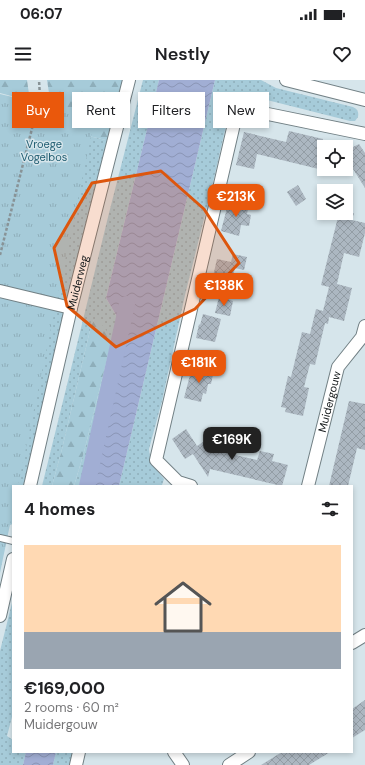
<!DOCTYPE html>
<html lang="en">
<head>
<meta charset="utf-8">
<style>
  :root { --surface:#fff; --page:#f2f2f2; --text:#202124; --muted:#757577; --line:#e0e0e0; --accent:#ea580c }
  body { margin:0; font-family:"DM Sans",sans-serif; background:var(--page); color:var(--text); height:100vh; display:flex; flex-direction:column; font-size:15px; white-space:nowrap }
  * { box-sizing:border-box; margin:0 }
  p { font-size:13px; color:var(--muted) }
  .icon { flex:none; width:22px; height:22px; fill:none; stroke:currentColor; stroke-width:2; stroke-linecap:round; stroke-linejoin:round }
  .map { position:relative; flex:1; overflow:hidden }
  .sheet { position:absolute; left:12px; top:405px; width:341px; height:268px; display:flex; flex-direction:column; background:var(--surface); border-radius:0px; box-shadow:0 2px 6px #0003 }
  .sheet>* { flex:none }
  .banner { position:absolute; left:12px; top:12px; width:341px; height:36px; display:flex; gap:8px }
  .tools { position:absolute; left:317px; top:60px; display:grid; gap:8px }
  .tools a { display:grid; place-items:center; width:36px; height:36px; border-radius:0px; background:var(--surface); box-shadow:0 2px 6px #0003; font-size:20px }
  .price { position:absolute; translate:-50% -34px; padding:0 9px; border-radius:8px; background:var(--accent); color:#fff; font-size:13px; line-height:26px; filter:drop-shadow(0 1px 2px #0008) }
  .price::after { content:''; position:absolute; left:50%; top:24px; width:12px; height:9px; margin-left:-6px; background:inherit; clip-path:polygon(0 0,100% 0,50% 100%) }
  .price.on { background:#222; color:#fff }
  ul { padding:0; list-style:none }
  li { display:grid; align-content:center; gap:8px; height:212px; padding:0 12px }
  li+li { border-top:1px solid var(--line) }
  li span { display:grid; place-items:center; height:124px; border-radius:0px; color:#555 }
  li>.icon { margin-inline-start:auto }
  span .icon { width:72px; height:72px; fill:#fffc; stroke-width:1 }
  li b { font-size:17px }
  h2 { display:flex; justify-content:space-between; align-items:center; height:48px; padding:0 12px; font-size:17px }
  .pill { padding:0 14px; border-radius:0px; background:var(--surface); box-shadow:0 2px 6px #0003; font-size:14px; line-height:36px }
  .pill.on { background:var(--accent); color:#fff }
  .status { display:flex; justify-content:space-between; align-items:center; height:28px; padding:0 20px; background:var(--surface); direction:ltr }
  .status svg { height:11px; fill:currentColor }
  header { display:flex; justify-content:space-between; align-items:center; height:52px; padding:0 12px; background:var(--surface); font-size:18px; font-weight:600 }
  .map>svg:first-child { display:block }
</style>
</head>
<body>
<div class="status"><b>06:07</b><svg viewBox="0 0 49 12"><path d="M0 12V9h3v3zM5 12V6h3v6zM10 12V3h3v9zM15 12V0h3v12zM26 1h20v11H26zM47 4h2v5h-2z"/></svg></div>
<header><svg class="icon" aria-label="menu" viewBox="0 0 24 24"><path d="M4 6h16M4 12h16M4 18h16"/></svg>Nestly<svg class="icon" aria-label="heart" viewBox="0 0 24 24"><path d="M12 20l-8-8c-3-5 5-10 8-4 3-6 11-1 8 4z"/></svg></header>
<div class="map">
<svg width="365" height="685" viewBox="0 0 365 685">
  <defs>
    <pattern id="grass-dots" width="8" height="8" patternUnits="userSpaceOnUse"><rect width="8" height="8" fill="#a6cbd9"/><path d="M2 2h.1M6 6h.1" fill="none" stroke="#8eaeba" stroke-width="1.8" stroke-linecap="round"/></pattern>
    <pattern id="forest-firs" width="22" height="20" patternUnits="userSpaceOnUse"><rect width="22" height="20" fill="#a6cbd9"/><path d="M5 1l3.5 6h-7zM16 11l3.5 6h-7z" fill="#8eaeba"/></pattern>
    <pattern id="park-tufts" width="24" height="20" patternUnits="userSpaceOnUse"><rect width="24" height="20" fill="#a6cbd9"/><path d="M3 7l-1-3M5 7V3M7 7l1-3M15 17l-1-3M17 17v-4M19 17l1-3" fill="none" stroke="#8eaeba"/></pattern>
    <pattern id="water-waves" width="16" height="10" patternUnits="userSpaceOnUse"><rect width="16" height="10" fill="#a1aed4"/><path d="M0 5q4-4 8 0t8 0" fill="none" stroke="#8a95b5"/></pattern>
    <pattern id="building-cross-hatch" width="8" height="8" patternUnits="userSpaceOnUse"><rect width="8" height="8" fill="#acb7c1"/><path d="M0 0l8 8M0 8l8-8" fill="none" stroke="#939da5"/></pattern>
  </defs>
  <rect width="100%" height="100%" fill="#d6e5eb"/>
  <path fill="url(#grass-dots)" d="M143,0H159L106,218L123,247L114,299L89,406H74L84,372L109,271L94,240L91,246L62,369L52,406H42L82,244L109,133Z
    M215,0H261L276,8L353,27C357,29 359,31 358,37L355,41H350L267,20H246L238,23L233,29L228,37L226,46L211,111L185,215L162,321L149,369C150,383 156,389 164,399L162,405L161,406H119Z
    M76,53L110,61L34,367L23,406H13V444L0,448Z
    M13,519V633L7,656L13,660V672H26L23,685H0V571Z
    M56,672H77L74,685H53Z"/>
  <path fill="url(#forest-firs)" d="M0,0H27L30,21L0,13Z
    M47,0H124L110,61L76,53L36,93L51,26Z
    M97,238L109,254V271L84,372L74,406H52L62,369L91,246L94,240Z"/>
  <path fill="url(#park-tufts)" d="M0,14L95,37L18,406H13V430L0,493Z"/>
  <path fill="url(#water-waves)" d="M159,0H215L119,406H89L114,299L123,247L106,218Z
    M26,672H56L53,685H23Z"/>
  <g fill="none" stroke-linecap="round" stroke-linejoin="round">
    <path stroke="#a1aed4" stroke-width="16" d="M87,406L127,224"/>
  </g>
  <path fill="url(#building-cross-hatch)" d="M289,51L323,59V60L353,67L359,64L365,73V108L348,81L346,82V67H324V89H335L331,92L257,74L254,89L236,85L244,52L286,62Z
    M298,105L306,119L296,126L287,112Z
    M229,120L249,124L247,134L251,135L249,146L241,145L239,156L221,151Z
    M339,133H354L352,140L365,143V153L359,177L344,173L337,204L352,208L344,241L329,237L328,244L325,243L315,285L310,284L304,307L309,308L303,336L285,332L286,328L281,327L288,296L291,297L302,252L310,254L316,229L323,231L329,207L321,205Z
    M233,174L247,177L244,190L235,188L230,209L211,205L217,179L231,182Z
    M219,217L233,221L230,236L215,233Z
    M203,234L221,239L215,262L196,258L199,244L200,245Z
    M195,286L214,290L211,304H208L206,314L203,313L201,322L184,318L190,295H193Z
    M349,321L365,324V370L357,368L348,406H329Z
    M186,349L197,366L203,362L206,365L227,370L226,373L257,380L260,371L274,374L272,381L288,385L282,406L210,389L208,397L193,374L185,379L172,359Z
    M365,620V650L352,658V629Z
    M282,672H330L309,685H261Z"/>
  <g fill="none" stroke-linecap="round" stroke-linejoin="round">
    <defs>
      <path id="lane" d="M0,458L13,461"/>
      <g id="street">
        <path d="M286,0L365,20"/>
        <path d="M0,211L71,228"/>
        <path id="s1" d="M30,406L71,228L129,0"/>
        <path d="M191,406L178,402L156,380L234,44L253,31L365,54"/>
        <path id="s2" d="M308,406L338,287L362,257L365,246"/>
        <path d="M0,536L13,479"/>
        <path d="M352,563L365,555"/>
        <path d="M174,672L183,685"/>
        <path d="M76,685L79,672"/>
        <path d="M229,685L249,672"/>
      </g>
    </defs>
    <use href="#lane" stroke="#728085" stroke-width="8"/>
    <use href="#street" stroke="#728085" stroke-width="14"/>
    <path stroke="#889397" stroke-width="2.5" stroke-dasharray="3 2" stroke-linecap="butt" d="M0,175L40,17L39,0"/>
    <use href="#lane" stroke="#fff" stroke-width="6"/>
    <use href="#street" stroke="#fff" stroke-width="12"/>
  </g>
  <path fill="#dd560d" fill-opacity="0.2" stroke="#dd560d" stroke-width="3" stroke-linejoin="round" d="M161,91L204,129L239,183L195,229L116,267L67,226L54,168L92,103Z"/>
  <g text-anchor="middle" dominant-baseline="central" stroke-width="3" stroke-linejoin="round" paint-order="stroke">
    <g font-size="11" fill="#205d71" stroke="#d6e5eb">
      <text x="44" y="64">Vroege<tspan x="44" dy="13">Vogelbos</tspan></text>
    </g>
    <g font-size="11" fill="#111618" stroke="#d6e5eb">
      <text stroke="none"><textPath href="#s1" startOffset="209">Muiderweg</textPath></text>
      <text stroke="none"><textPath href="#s2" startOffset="87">Muidergouw</textPath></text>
    </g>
  </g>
</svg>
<div class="tools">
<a><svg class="icon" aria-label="locate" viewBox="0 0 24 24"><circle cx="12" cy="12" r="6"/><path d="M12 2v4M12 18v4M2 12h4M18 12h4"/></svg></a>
<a><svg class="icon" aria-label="layers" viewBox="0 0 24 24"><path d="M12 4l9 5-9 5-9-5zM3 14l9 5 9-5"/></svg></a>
</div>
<b class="price" style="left:236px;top:138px">€213K</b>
<b class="price" style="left:224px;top:227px">€138K</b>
<b class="price" style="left:199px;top:304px">€181K</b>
<b class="price on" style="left:232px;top:381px">€169K</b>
<div class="banner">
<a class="pill on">Buy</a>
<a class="pill">Rent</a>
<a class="pill">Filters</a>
<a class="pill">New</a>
</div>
<section class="sheet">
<h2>4 homes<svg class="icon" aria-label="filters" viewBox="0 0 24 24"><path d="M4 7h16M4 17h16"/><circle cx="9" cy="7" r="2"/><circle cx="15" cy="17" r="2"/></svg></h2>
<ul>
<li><span style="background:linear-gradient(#ffd9b3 70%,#9aa5b1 0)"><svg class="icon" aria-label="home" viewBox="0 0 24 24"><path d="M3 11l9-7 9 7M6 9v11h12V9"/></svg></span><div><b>€169,000</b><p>2 rooms · 60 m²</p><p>Muidergouw</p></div></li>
</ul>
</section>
</div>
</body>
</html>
